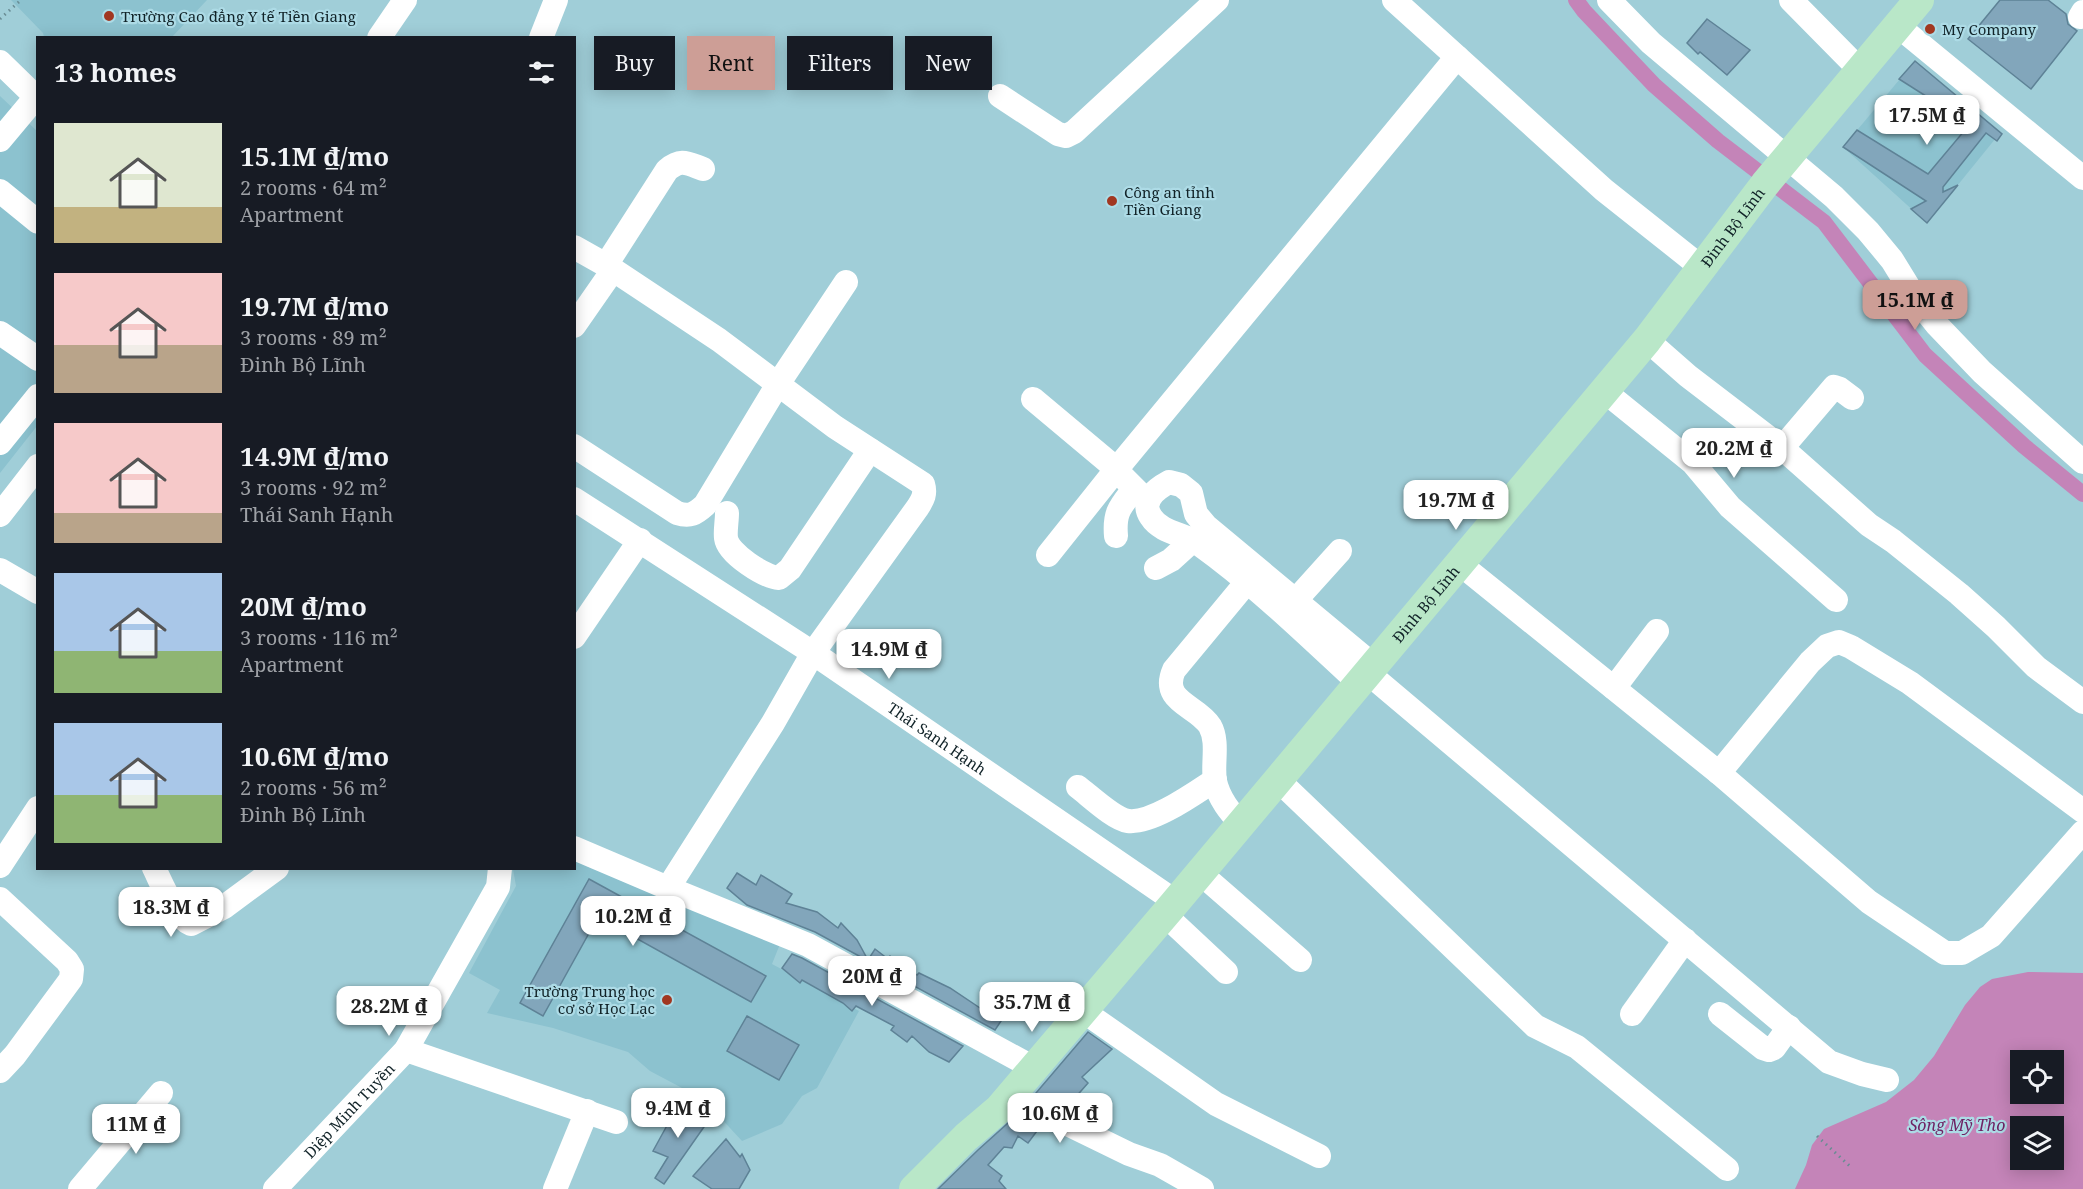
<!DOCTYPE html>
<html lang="en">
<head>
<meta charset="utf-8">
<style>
  :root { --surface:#171b24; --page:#242831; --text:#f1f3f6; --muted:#9ea1a6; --accent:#cd9e96 }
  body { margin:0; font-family:"Noto Serif",serif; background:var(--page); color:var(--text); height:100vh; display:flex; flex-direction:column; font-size:22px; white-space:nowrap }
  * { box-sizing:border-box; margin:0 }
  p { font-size:20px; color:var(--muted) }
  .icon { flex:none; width:33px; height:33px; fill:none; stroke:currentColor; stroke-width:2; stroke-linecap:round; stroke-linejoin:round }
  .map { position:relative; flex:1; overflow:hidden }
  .drawer { position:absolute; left:36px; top:36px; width:540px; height:834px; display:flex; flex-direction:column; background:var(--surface); border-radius:0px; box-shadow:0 3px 15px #0003 }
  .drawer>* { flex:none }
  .guide { position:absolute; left:594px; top:36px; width:570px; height:54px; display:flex; gap:12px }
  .tools { position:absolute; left:2010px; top:1050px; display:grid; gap:12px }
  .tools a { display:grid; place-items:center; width:54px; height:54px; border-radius:0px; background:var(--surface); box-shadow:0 3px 15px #0003; font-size:30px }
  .price { position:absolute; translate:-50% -51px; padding:0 14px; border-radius:12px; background:#fff; color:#222; font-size:20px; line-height:39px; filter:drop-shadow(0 2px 3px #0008) }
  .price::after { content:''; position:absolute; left:50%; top:36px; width:18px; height:14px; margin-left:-9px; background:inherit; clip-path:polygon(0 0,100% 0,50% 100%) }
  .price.on { background:var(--accent); color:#111 }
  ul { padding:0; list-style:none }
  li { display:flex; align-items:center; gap:18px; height:150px; padding:0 18px }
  li span { display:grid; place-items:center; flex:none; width:168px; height:120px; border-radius:0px; color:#555 }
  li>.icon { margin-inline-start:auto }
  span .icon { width:72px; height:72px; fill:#fffc; stroke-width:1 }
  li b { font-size:26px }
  h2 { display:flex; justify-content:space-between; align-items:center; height:72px; padding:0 18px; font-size:26px }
  .tag { padding:0 21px; border-radius:0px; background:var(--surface); box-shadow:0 3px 15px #0003; font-size:21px; line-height:54px }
  .tag.on { background:var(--accent); color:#111 }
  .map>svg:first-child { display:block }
</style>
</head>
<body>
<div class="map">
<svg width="2083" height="1189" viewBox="0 0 2083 1189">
  <rect width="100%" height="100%" fill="#a0ced8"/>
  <path fill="#8cc2cf" d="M11,0H207L171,38L44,37L43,33Z
    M1915,61L2000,133L1927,223L1843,147Z
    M0,96L38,132L37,426L0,473Z
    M575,856L782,939L772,964L859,1011L817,1088L802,1096L782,1124L742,1141L717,1114L684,1089L650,1071L628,1052L553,1028L487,1013L500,990L469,973L516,886L513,869L574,868Z"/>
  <path fill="#c484b8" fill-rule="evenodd" d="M2028,972L2083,973V1189H1795L1806,1165L1812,1145L1824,1129L1886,1102L1914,1080L1934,1056L1965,1005L1980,987L1992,979ZM2020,1060H2054V1094H2020ZM2020,1126H2054V1160H2020Z"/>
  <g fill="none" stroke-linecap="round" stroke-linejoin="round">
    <path stroke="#c484b8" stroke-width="16" d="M1576,0L1584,11L1654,85L1718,141L1824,222L1925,355L2024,446L2083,494"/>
  </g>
  <path fill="#82a6bb" stroke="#5e8296" stroke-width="1.5" d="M2000,0H2048L2066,14L2068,24L2077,31L2031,89L1968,39Z
    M1707,19L1750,50L1727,75L1700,52L1698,54L1687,43Z
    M1915,61L2002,134L1997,141L1986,133L1943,187V192L1958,185L1927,223L1911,209L1926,201L1843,147L1857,130L1928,174L1970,124L1899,79Z
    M737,873L756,885L761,875L792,894L786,903L817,912L838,928L841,923L857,940L868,960L875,949L888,959L890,956L917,975L919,973L950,988L989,1014L991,1010L1001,1021L995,1030L815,932L747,905L727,888Z
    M589,879L766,976L751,1002L598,917L543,1016L520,1003Z
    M792,954L802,958L963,1046L949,1062L929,1052L912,1036L907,1042L891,1030L894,1026L856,1006L852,1011L843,1003L802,980L800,983L782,968Z
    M747,1016L799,1045L779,1080L727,1051Z
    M1088,1032L1112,1049L1082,1077L1088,1083L1074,1099L1078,1102L1071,1110L1036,1093Z
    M681,1100L706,1124L664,1184L655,1178L668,1157L653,1151Z
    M1017,1115L1040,1127L1028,1143L1018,1136L1012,1148L1004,1147L988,1165L1002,1176L999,1181L1006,1189H938L978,1150Z
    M726,1139L740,1157L742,1154L750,1170L739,1189H712L693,1176Z"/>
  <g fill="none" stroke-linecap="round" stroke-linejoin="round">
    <path stroke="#698c94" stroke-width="3" stroke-dasharray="1.5 4.5" stroke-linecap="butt" d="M0,19L21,0
      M1817,1136L1852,1168"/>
    <g stroke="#fff" stroke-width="24">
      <path d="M1394,0L1604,190L1701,267"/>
      <path d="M1609,0L1651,43L1834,197L1868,231L1892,260L1916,299L1937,325L1982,372L2083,462"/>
      <path d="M1791,0L1860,70"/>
      <path d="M2080,17L2083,12"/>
      <path d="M1898,26L2083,178"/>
      <path d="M379,38L405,0"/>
      <path d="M541,38L556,0"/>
      <path d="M0,62L38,99"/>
      <path d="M1000,96L1058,134L1066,136L1074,132L1217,0"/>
      <path d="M0,140L36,97"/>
      <path d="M0,191L38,222"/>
      <path d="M574,247L606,265L719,340L835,427L923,484C926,494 923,499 918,507L813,653L773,723L668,888"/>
      <path d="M606,265L667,170C681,158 687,163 703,169"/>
      <path d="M574,326L613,270"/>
      <path d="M0,333L38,359"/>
      <path d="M1647,340L1688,376L1782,448L1869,525L1893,541L1959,594L1996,627L2036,667L2083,702"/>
      <path d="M1604,391L1693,463L1730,507L1836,600"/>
      <path d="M1033,399L1107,461L1148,502"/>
      <path d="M0,443L38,396"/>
      <path d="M574,446L677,513C690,517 695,514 705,505L778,384L846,282"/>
      <path d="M1782,448L1834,387L1840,389L1852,398"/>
      <path id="s1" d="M574,499L813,653L1176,902"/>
      <path d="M727,513C727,521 725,531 726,538C728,554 765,577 779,578L790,569L870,450"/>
      <path d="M0,515L38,466"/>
      <path d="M1116,536C1114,512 1120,507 1134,489"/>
      <path d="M1048,555L1115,471L1457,57"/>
      <path d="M1460,564L1719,773L1869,902L1945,953H1962L1991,936L2083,832"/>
      <path d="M1156,568L1171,560L1193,540"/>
      <path d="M0,570L38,592"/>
      <path d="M1285,612L1340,551"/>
      <path d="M574,637L640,540"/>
      <path d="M1368,673L1829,1062L1862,1074L1887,1080"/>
      <path d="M1359,683C1307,635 1256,585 1199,544C1185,534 1161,533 1151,517C1140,501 1156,489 1169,482L1181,485L1191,493L1196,514L1206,526L1373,665"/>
      <path d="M1614,688L1657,631"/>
      <path d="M1719,773L1810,662L1827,646L1839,642L1851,647L1910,683L2083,811"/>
      <path d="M1278,780L1535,1026L1577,1047L1727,1169"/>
      <path d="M1078,787C1090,796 1114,819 1128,821C1152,824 1195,793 1215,780"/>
      <path d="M1241,824C1230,812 1219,799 1215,781C1212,764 1219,742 1210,726C1197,705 1160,702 1174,670L1256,571"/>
      <path d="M574,848L668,888L808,945L1034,1068"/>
      <path d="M0,866L38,808"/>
      <path d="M154,868C162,884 175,918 191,924L224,907L277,868"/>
      <path d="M1200,873L1300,960"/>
      <path d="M0,899L67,961L72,969L71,979L15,1055L0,1071"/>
      <path d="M1165,915L1226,972"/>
      <path d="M1083,1011L1216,1104L1319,1156"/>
      <path d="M1632,1014L1685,940"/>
      <path d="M1720,1014L1763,1048L1769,1050L1774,1048L1789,1027"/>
      <path d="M406,1050L616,1122"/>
      <path d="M1010,1096L1129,1154L1160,1165L1202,1189"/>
      <path d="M80,1189L161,1093"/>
      <path id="s2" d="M275,1189L406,1050L498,887L500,868"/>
      <path d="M555,1189L587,1111"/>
    </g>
    <path stroke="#b9e7c8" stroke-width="30" id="s3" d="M914,1189L966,1137L999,1109L1173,905L1647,340L1765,184L1919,0"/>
  </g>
  <g fill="#a13721" stroke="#addbe6" stroke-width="2">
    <circle cx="109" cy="16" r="6"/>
    <circle cx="1930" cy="29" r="6"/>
    <circle cx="1112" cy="201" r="6"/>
    <circle cx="667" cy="1000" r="6"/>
  </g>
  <g text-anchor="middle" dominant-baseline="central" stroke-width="4.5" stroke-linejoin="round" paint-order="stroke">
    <g font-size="15" fill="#112328" stroke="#addbe6" text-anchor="start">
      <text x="121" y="16">Trường Cao đẳng Y tế Tiền Giang</text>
      <text x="1942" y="29">My Company</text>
      <text x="1124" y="192">Công an tỉnh<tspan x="1124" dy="17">Tiền Giang</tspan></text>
      <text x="655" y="991" text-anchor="end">Trường Trung học<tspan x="655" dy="17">cơ sở Học Lạc</tspan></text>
    </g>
    <g font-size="15" fill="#112328" stroke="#addbe6">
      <text stroke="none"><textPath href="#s3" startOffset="1264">Đinh Bộ Lĩnh</textPath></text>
      <text stroke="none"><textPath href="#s3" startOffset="778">Đinh Bộ Lĩnh</textPath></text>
      <text stroke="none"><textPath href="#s1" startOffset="435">Thái Sanh Hạnh</textPath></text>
      <text stroke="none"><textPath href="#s2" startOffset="108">Diệp Minh Tuyền</textPath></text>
    </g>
    <g font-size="16" font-style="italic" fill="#6f2364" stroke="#addbe6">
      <text x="1957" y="1125">Sông Mỹ Tho</text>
    </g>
  </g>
</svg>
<div class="tools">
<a><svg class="icon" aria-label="locate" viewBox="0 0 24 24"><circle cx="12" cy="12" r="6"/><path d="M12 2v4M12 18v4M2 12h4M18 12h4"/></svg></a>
<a><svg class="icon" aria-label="layers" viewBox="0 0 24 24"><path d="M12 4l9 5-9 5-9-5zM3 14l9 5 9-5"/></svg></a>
</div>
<b class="price" style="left:1927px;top:146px">17.5M ₫</b>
<b class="price on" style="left:1915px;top:331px">15.1M ₫</b>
<b class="price" style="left:1734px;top:479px">20.2M ₫</b>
<b class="price" style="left:1456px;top:531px">19.7M ₫</b>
<b class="price" style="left:889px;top:680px">14.9M ₫</b>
<b class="price" style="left:171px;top:938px">18.3M ₫</b>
<b class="price" style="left:633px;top:947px">10.2M ₫</b>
<b class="price" style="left:872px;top:1007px">20M ₫</b>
<b class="price" style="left:1032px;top:1033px">35.7M ₫</b>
<b class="price" style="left:389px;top:1037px">28.2M ₫</b>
<b class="price" style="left:678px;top:1139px">9.4M ₫</b>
<b class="price" style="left:1060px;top:1144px">10.6M ₫</b>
<b class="price" style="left:136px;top:1155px">11M ₫</b>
<div class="guide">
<a class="tag">Buy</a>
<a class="tag on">Rent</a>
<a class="tag">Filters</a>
<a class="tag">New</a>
</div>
<section class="drawer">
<h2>13 homes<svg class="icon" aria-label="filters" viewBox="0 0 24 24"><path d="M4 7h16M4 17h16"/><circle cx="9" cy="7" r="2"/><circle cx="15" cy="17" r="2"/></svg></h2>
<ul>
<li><span style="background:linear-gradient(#dfe7d0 70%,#c2b280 0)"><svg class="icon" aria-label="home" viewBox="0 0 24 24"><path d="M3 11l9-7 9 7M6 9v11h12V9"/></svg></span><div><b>15.1M ₫/mo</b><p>2 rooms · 64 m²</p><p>Apartment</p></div></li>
<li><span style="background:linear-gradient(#f6c9c9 60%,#b9a48a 0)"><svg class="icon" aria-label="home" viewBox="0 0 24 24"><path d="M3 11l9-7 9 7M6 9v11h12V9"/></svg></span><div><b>19.7M ₫/mo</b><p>3 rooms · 89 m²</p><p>Đinh Bộ Lĩnh</p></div></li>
<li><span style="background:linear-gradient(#f6c9c9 75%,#b9a48a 0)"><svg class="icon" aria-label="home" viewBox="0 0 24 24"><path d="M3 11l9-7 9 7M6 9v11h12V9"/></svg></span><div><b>14.9M ₫/mo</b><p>3 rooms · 92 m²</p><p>Thái Sanh Hạnh</p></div></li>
<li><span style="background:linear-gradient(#a9c7e8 65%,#8fb573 0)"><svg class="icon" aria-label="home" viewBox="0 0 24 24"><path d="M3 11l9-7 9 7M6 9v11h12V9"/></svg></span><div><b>20M ₫/mo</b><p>3 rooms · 116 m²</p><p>Apartment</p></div></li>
<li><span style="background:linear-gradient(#a9c7e8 60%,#8fb573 0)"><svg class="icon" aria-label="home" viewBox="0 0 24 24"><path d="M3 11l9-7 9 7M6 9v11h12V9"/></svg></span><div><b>10.6M ₫/mo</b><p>2 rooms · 56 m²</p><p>Đinh Bộ Lĩnh</p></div></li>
</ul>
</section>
</div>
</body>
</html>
